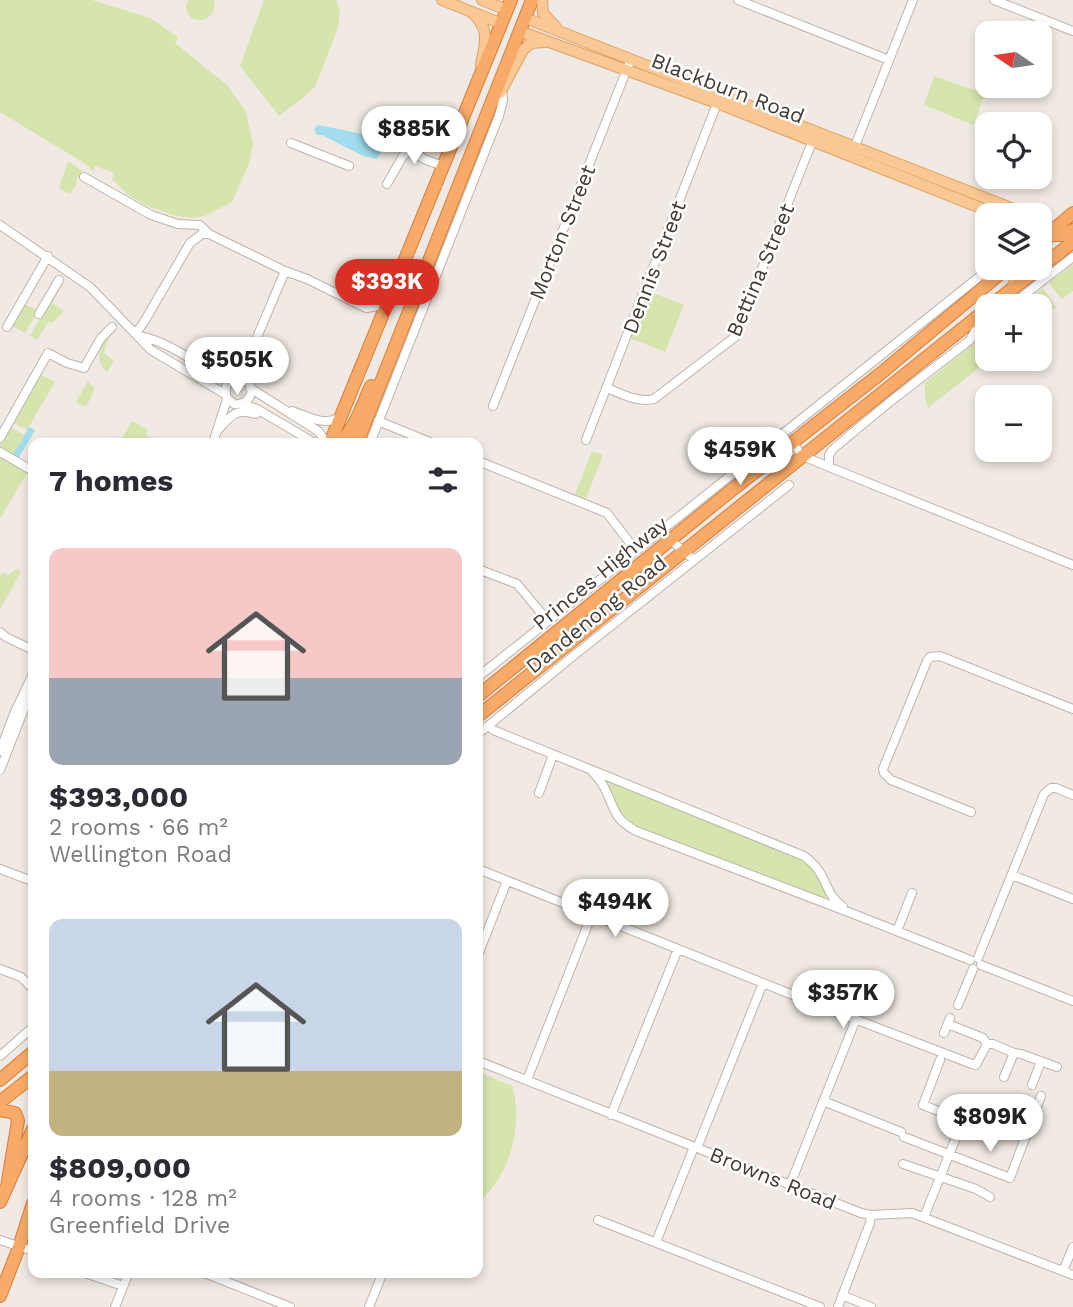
<!DOCTYPE html>
<html lang="en">
<head>
<meta charset="utf-8">
<style>
  :root { --surface:#fff; --page:#f2f2f3; --text:#2b2b33; --muted:#7c7c81; --accent:#d93025 }
  body { margin:0; font-family:"Work Sans",sans-serif; background:var(--page); color:var(--text); height:100vh; display:flex; flex-direction:column; font-size:26px; white-space:nowrap }
  * { box-sizing:border-box; margin:0 }
  p { font-size:23px; color:var(--muted) }
  .icon { flex:none; width:38px; height:38px; fill:none; stroke:currentColor; stroke-width:2; stroke-linecap:round; stroke-linejoin:round }
  .map { position:relative; flex:1; overflow:hidden }
  .details { position:absolute; left:28px; top:438px; width:455px; height:840px; display:flex; flex-direction:column; background:var(--surface); border-radius:14px; box-shadow:0 4px 10px #0003 }
  .details>* { flex:none }
  .needle { width:46px; rotate:283deg }
  .fabs { position:absolute; left:975px; top:21px; display:grid; gap:14px }
  .fabs a { display:grid; place-items:center; width:77px; height:77px; border-radius:14px; background:var(--surface); box-shadow:0 4px 10px #0003; font-size:35px }
  .price { position:absolute; translate:-50% -60px; padding:0 16px; border-radius:24px; background:#fff; color:#222; font-size:23px; line-height:46px; filter:drop-shadow(0 2px 4px #0008) }
  .price::after { content:''; position:absolute; left:50%; top:42px; width:21px; height:16px; margin-left:-10px; background:inherit; clip-path:polygon(0 0,100% 0,50% 100%) }
  .price.active { background:var(--accent); color:#fff }
  ul { padding:0; list-style:none }
  li { display:grid; align-content:center; gap:14px; height:371px; padding:0 21px }
  li span { display:grid; place-items:center; height:217px; border-radius:14px; color:#555 }
  li>.icon { margin-inline-start:auto }
  span .icon { width:126px; height:126px; fill:#fffc; stroke-width:1 }
  li b { font-size:30px }
  h2 { display:flex; justify-content:space-between; align-items:center; height:84px; padding:0 21px; font-size:30px }
  .map>svg:first-child { display:block }
</style>
</head>
<body>
<div class="map">
<svg width="1073" height="1307" viewBox="0 0 1073 1307">
  <rect width="100%" height="100%" fill="#f1eae4"/>
  <path fill="#d6e4ad" d="M0,0H92L150,18L178,37L175,43L228,86L246,112L253,144L249,164L232,202L205,216L192,218L176,216L147,206L127,194L112,179L114,173L95,166L93,171L84,163L0,112Z
    M188,0H214C219,29 177,25 188,0Z
    M264,0H336L340,10L338,28L315,87L304,97L279,116L240,66Z
    M934,76L985,94L973,125L924,105Z
    M68,161L85,173L77,178L76,185L70,194L59,188Z
    M1073,264V291L1062,299L1051,286L1050,282Z
    M60,282L64,287L60,286L59,291L52,303L64,311L52,323L49,321L37,340L30,336Z
    M1043,288L1056,307L1040,320V306H1030L1029,299Z
    M645,290L684,305L665,352L627,337Z
    M24,305H27L38,311L25,333L12,326Z
    M985,321H987V359H990L928,408L925,399V383L978,340L983,324Z
    M108,336L110,337L106,344L104,353L114,361L107,372C94,360 99,349 108,336Z
    M40,374L55,382L27,430L12,422Z
    M88,381L94,388L93,393L86,407L76,402Z
    M132,421L148,430L146,435L153,439L150,443H119Z
    M10,427L24,435L12,456L0,449V444Z
    M592,451L603,455L585,501L574,497Z
    M1,455L28,471L0,519V458Z
    M17,569L21,572L0,609V576L2,572L8,575Z
    M609,780L801,856L819,876L827,895L824,900L627,822L620,816L606,783Z
    M478,1072L512,1086C515,1093 515,1100 516,1108C518,1145 505,1178 478,1203Z"/>
  <path fill="#a1dded" d="M318,125C339,130 365,132 384,142L382,151L377,159L363,156L322,135H317L314,129Z
    M29,427L35,430L18,459L12,456Z"/>
  <g fill="none" stroke-linecap="round" stroke-linejoin="round">
    <defs>
      <path id="minor" d="M738,0L889,60
        M994,0L1073,31
        M291,143L349,166
        M412,150L424,159L443,166
        M853,151L913,0
        M84,177L151,215L178,224L200,225L209,234
        M387,184L403,156L412,150L410,146L411,138
        M0,225L90,287L151,350L225,394
        M1010,306L1073,257
        M39,314L59,280
        M7,327L48,256
        M136,333L144,322L190,243L202,234H209L285,271L307,279L366,308L378,306L386,303
        M139,336C169,342 187,358 213,372C218,375 227,379 233,380C240,380 237,377 244,380C259,388 249,406 234,404L226,397V386L232,380
        M236,379L250,354L285,271
        M250,388L318,431L327,443
        M607,388C622,394 638,403 654,399L735,337L812,142
        M241,404L257,409L313,442L318,443
        M493,406L631,59
        M292,411C307,416 325,427 339,417
        M378,421L432,443
        M218,430C231,415 236,408 256,414
        M0,438L48,353L67,363L84,368L101,338L112,327
        M586,440L718,101
        M213,443L227,399
        M370,443L499,116L503,100L502,90
        M792,443L803,456L829,467L1073,565
        M0,452L33,471
        M478,461L607,513L636,551
        M829,467V455L833,449L891,401L970,340L975,331L976,318
        M667,537L694,560
        M478,569L517,584L548,621
        M0,632L6,637L33,650
        M478,677L984,273
        M489,725L493,730L804,856C812,862 819,869 823,878C830,892 830,897 843,907
        M478,734L577,653L789,485
        M0,751L14,714L33,674
        M0,770L33,686
        M591,770C596,776 602,782 605,789C616,811 613,818 636,831L851,913L970,960
        M539,793L553,755
        M971,812L891,780L884,773L883,769L927,661L930,657L940,656L1073,709
        M0,869L32,881L33,878
        M478,869L818,1005L972,1064L976,1065L987,1044
        M1012,875L1073,899
        M897,931L912,893
        M478,955L507,881
        M978,958L1044,794L1051,788H1056L1073,795
        M981,965L1073,1001
        M0,969L21,977L33,989
        M958,1005L973,969
        M948,1024L983,1038L987,1044H993L1014,1053L1021,1054L1057,1067
        M944,1033L950,1018
        M0,1056L33,1027
        M478,1061L861,1213L871,1215L912,1213L1073,1275
        M1004,1077L1014,1053
        M527,1080L592,914
        M1032,1085L1041,1061
        M823,1101L901,1132
        M611,1115L678,949
        M904,1137L1010,1178L1041,1096
        M697,1148L763,983
        M903,1164L976,1189L990,1197
        M790,1185L856,1019
        M924,1217L961,1125L962,1121L959,1119L923,1105L940,1060
        M598,1220L820,1307
        M0,1240L33,1251
        M656,1242L694,1147
        M1063,1271L1073,1247
        M82,1272L123,1286
        M202,1272L290,1307
        M842,1295L871,1307
        M115,1307L129,1272
        M369,1307L383,1272
        M838,1307L870,1223L871,1215"/>
      <path id="major" d="M442,0L502,24
        M482,0L507,10
        M542,0L543,13L556,27
        M471,12C491,28 485,43 481,65
        M525,18L1029,215
        M519,31L717,103L998,215
        M500,93L523,50L531,43L544,42
        M1040,255L1045,249L1048,237L1041,220
        M990,282L984,273L991,268
        M1013,285L1026,268"/>
      <path id="highway" d="M1048,235H1062L1073,230
        M1040,241L1073,213
        M990,306L1073,242
        M330,443L511,0
        M338,443C354,433 363,403 371,386
        M357,443L532,0
        M478,696L728,493L880,374L1007,268
        M478,716L987,309
        M0,1080L33,1052
        M0,1102L33,1076
        M0,1110L15,1113L18,1121L7,1187
        M0,1202L33,1129
        M0,1296L19,1247L33,1203"/>
    </defs>
    <use href="#minor" stroke="#bfb3aa" stroke-width="10"/>
    <use href="#major" stroke="#dea164" stroke-width="12"/>
    <use href="#highway" stroke="#d67d38" stroke-width="14"/>
    <use href="#minor" stroke="#fff" stroke-width="8"/>
    <use href="#major" stroke="#fac894" stroke-width="10"/>
    <use href="#highway" stroke="#f8ab68" stroke-width="12"/>
  </g>
  <g text-anchor="middle" dominant-baseline="central" stroke-width="5" stroke-linejoin="round" paint-order="stroke">
    <g font-size="21" fill="#433a34" stroke="#fff">
      <text transform="translate(728 88) rotate(21)">Blackburn Road</text>
      <text transform="translate(562 232) rotate(-68)">Morton Street</text>
      <text transform="translate(654 267) rotate(-69)">Dennis Street</text>
      <text transform="translate(760 270) rotate(-67)">Bettina Street</text>
      <text transform="translate(600 573) rotate(-39)">Princes Highway</text>
      <text transform="translate(596 614) rotate(-39)">Dandenong Road</text>
      <text transform="translate(773 1178) rotate(22)">Browns Road</text>
    </g>
  </g>
</svg>
<div class="fabs">
<a><svg class="needle" viewBox="-14 -14 28 28"><path d="M0-13l5 13h-10z" fill="#e53935"/><path d="M0 13l5-13h-10z" fill="#7c7c81"/></svg></a>
<a><svg class="icon" aria-label="locate" viewBox="0 0 24 24"><circle cx="12" cy="12" r="6"/><path d="M12 2v4M12 18v4M2 12h4M18 12h4"/></svg></a>
<a><svg class="icon" aria-label="layers" viewBox="0 0 24 24"><path d="M12 4l9 5-9 5-9-5zM3 14l9 5 9-5"/></svg></a>
<a>+</a>
<a>−</a>
</div>
<b class="price" style="left:414px;top:166px">$885K</b>
<b class="price active" style="left:387px;top:319px">$393K</b>
<b class="price" style="left:237px;top:397px">$505K</b>
<b class="price" style="left:740px;top:487px">$459K</b>
<b class="price" style="left:615px;top:939px">$494K</b>
<b class="price" style="left:843px;top:1030px">$357K</b>
<b class="price" style="left:990px;top:1154px">$809K</b>
<section class="details">
<h2>7 homes<svg class="icon" aria-label="filters" viewBox="0 0 24 24"><path d="M4 7h16M4 17h16"/><circle cx="9" cy="7" r="2"/><circle cx="15" cy="17" r="2"/></svg></h2>
<ul>
<li><span style="background:linear-gradient(#f6c9c9 60%,#9aa5b1 0)"><svg class="icon" aria-label="home" viewBox="0 0 24 24"><path d="M3 11l9-7 9 7M6 9v11h12V9"/></svg></span><div><b>$393,000</b><p>2 rooms · 66 m²</p><p>Wellington Road</p></div></li>
<li><span style="background:linear-gradient(#c9d6e8 70%,#c2b280 0)"><svg class="icon" aria-label="home" viewBox="0 0 24 24"><path d="M3 11l9-7 9 7M6 9v11h12V9"/></svg></span><div><b>$809,000</b><p>4 rooms · 128 m²</p><p>Greenfield Drive</p></div></li>
</ul>
</section>
</div>
</body>
</html>
